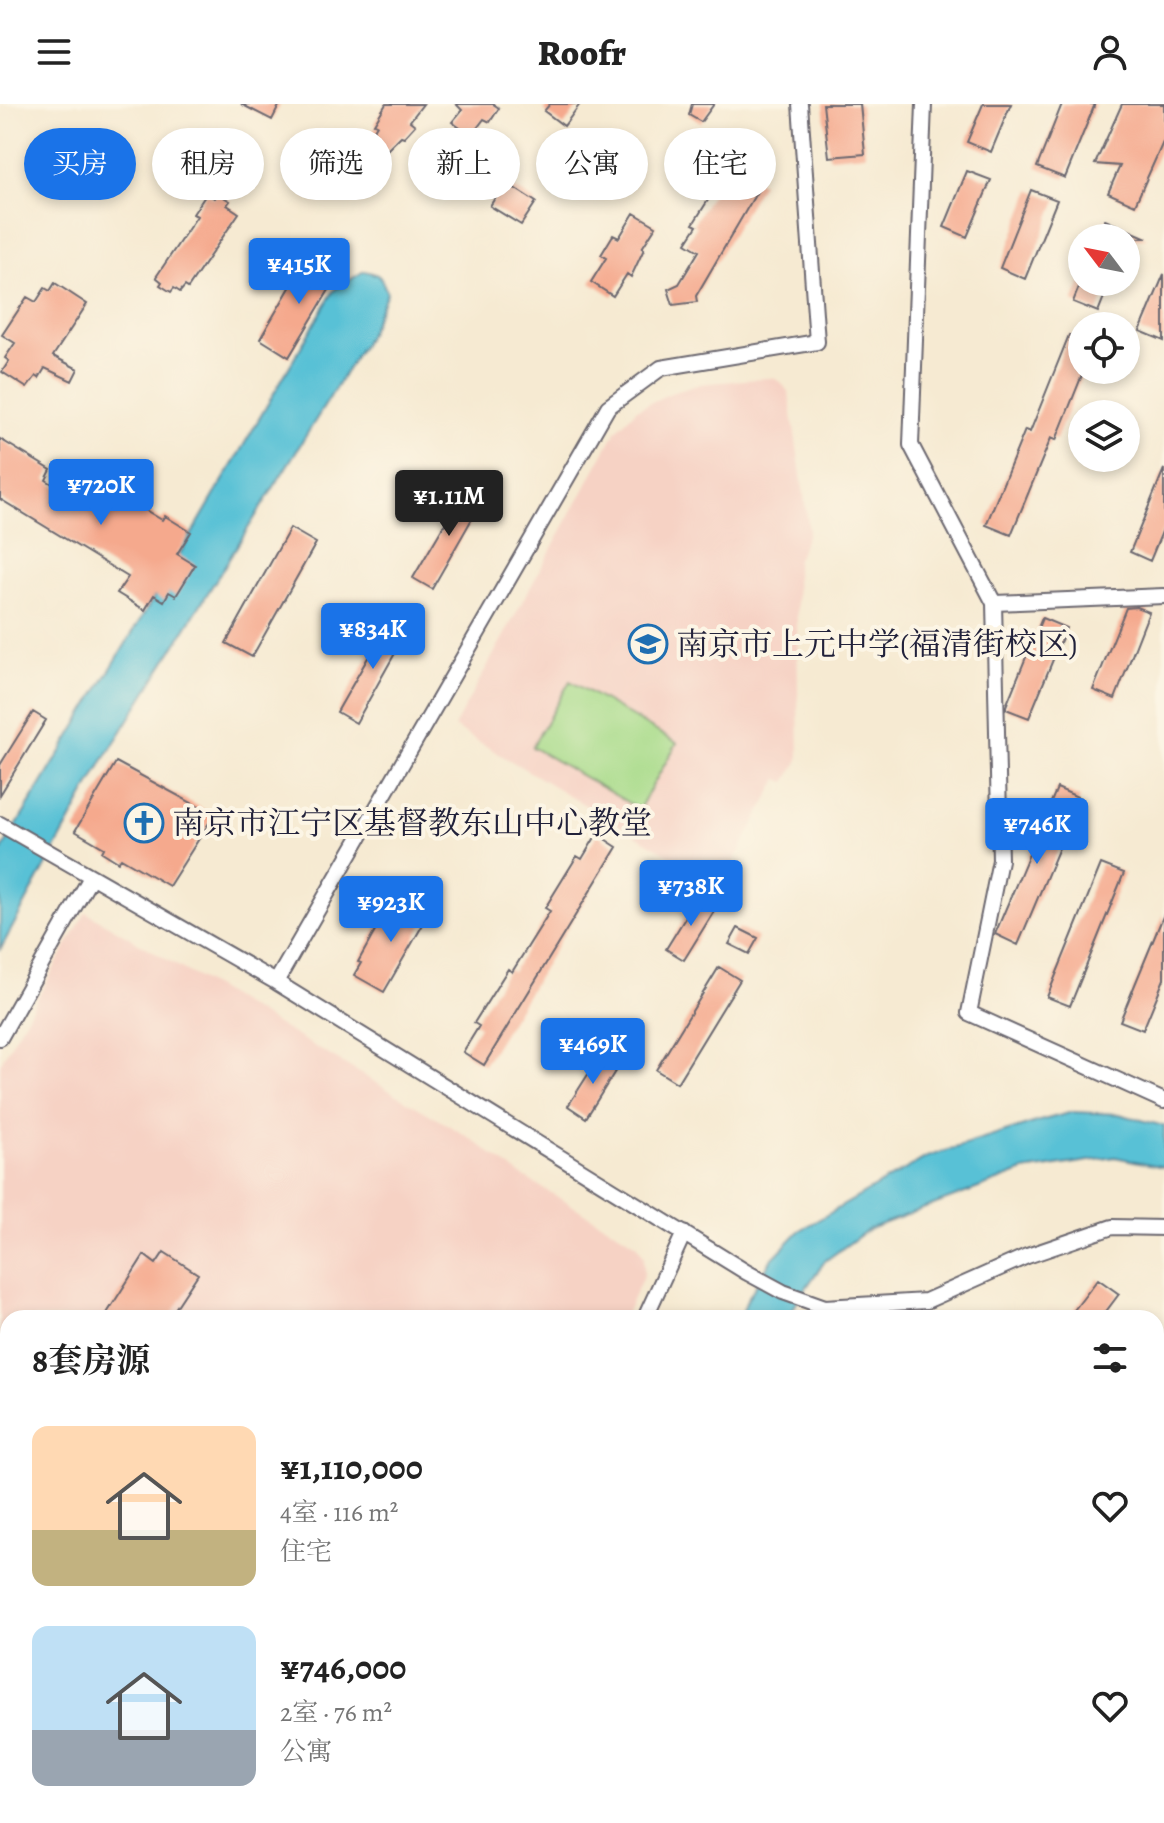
<!DOCTYPE html>
<html lang="zh">
<head>
<meta charset="utf-8">
<style>
  :root { --surface:#fff; --page:#f2f2f2; --text:#222; --muted:#767676; --accent:#1a73e8 }
  body { margin:0; font-family:Alegreya,"Noto Serif SC",serif; background:var(--page); color:var(--text); height:100vh; display:flex; flex-direction:column; font-size:30px; white-space:nowrap }
  * { box-sizing:border-box; margin:0 }
  p { font-size:26px; color:var(--muted) }
  .icon { flex:none; width:44px; height:44px; fill:none; stroke:currentColor; stroke-width:2; stroke-linecap:round; stroke-linejoin:round }
  .map { position:relative; flex:1; overflow:hidden }
  .sheet { position:absolute; left:0px; top:1206px; width:1164px; height:514px; display:flex; flex-direction:column; background:var(--surface); border-radius:24px 24px 0 0; box-shadow:0 4px 12px #0003 }
  .sheet>* { flex:none }
  .guide { position:absolute; left:24px; top:24px; width:1116px; height:72px; display:flex; gap:16px }
  .needle { width:52px; rotate:302deg }
  .controls { position:absolute; left:1068px; top:120px; display:grid; gap:16px }
  .controls a { display:grid; place-items:center; width:72px; height:72px; border-radius:50%; background:var(--surface); box-shadow:0 4px 12px #0003; font-size:40px }
  .price { position:absolute; translate:-50% -68px; padding:0 18px; border-radius:8px; background:var(--accent); color:#fff; font-size:26px; line-height:52px; filter:drop-shadow(0 2px 4px #0008) }
  .price::after { content:''; position:absolute; left:50%; top:48px; width:24px; height:18px; margin-left:-12px; background:inherit; clip-path:polygon(0 0,100% 0,50% 100%) }
  .price.on { background:#222; color:#fff }
  ul { padding:0; list-style:none }
  li { display:flex; align-items:center; gap:24px; height:200px; padding:0 32px }
  li span { display:grid; place-items:center; flex:none; width:224px; height:160px; border-radius:16px; color:#555 }
  li>.icon { margin-inline-start:auto }
  span .icon { width:96px; height:96px; fill:#fffc; stroke-width:1 }
  li b { font-size:34px }
  h2 { display:flex; justify-content:space-between; align-items:center; height:96px; padding:0 32px; font-size:34px }
  .pill { padding:0 28px; border-radius:36px; background:var(--surface); box-shadow:0 4px 12px #0003; font-size:28px; line-height:72px }
  .pill.on { background:var(--accent); color:#fff }
  header { display:flex; justify-content:space-between; align-items:center; height:104px; padding:0 32px; background:var(--surface); font-size:36px; font-weight:800 }
  .map>svg:first-child { display:block }
</style>
</head>
<body>
<header><svg class="icon" aria-label="menu" viewBox="0 0 24 24"><path d="M4 6h16M4 12h16M4 18h16"/></svg>Roofr<svg class="icon" aria-label="person" viewBox="0 0 24 24"><circle cx="12" cy="8" r="4"/><path d="M4 21q1-7 8-7t8 7"/></svg></header>
<div class="map">
<svg width="1164" height="1719" viewBox="0 0 1164 1719">
  <rect width="100%" height="100%" fill="#fcf5e5"/>
  <filter id="ink" filterUnits="userSpaceOnUse"><feTurbulence type="fractalNoise" baseFrequency=".0125" numOctaves="2"/><feDisplacementMap in="SourceGraphic" scale="16" xChannelSelector="R" yChannelSelector="G"/><feConvolveMatrix kernelMatrix="1 2 1 2 8 2 1 2 1" color-interpolation-filters="sRGB"/></filter>
  <filter id="wash" filterUnits="userSpaceOnUse"><feTurbulence type="fractalNoise" baseFrequency=".006" numOctaves="4" result="noise"/><feDisplacementMap in="SourceGraphic" scale="32" xChannelSelector="R" yChannelSelector="G"/><feGaussianBlur stdDeviation="1.8" result="paint"/><feColorMatrix in="noise" values="0 0 0 0 0 0 0 0 0 0 0 0 0 0 0 0 0 1.4 0 .05"/><feComposite in="paint" operator="in"/></filter>
  <g filter="url(#wash)">
    <rect width="100%" height="100%" fill="#f6ead2"/>
    <path fill="#f6d2c4" d="M767,274H773L781,278L789,289L809,426L796,458L799,656L786,678L778,675L721,782L454,623L616,327L637,305L671,289L701,280Z
      M86,808L470,1034L519,1070L637,1140L644,1153V1170L624,1214H8V1580L0,1577V960Z"/>
    <path fill="#a8db8a" stroke="#657e62" stroke-width="2" d="M570,577L677,639L639,705L532,643Z"/>
    <path fill="#59c1d6" stroke="#3e7288" stroke-width="2" d="M364,167C381,170 381,173 387,189L368,232L103,657L0,846V749L196,423L334,186Z
      M1073,1008L1119,1010L1164,1022V1063L1115,1053L1024,1067L869,1125L825,1157L801,1191L788,1214H740L747,1196L771,1156L799,1127L927,1053L1043,1016Z"/>
    <g id="blocks">
      <path fill="#f5a98d" d="M241,0H280L272,16Z
        M386,0H423L410,17L415,21L404,33L401,32L386,47L368,36L377,21L374,20Z
        M456,0H493L499,4L490,18L484,15L471,32L452,18L462,6Z
        M550,0H580L564,22L544,7Z
        M692,0H714L701,18L689,11Z
        M823,0H860L865,50L829,53Z
        M983,0H1011L991,48L967,38Z
        M1062,0H1095L1065,74L1037,63Z
        M1122,0H1164V36L1135,101L1108,89L1120,62L1095,60Z
        M745,45L763,57L754,70L758,72L756,76L762,79L696,192L697,198L673,201L668,185L679,180L699,147L686,139L697,122L693,120L732,58L735,60Z
        M967,67L991,76L967,133L944,123Z
        M505,78L536,98L521,121L490,102Z
        M1031,86L1057,96L1025,175L1000,164Z
        M207,89L214,94L217,89L230,97L227,101L239,109L188,184L185,182L180,188L174,184L171,188L160,181L162,178L156,173L197,112L193,110Z
        M634,109L656,122L642,144L644,145L631,173L627,170L613,192L591,178L606,154L601,151L613,131L619,134Z
        M1105,116L1147,134H1098Z
        M309,151L339,169L289,253L260,235Z
        M1164,170V237L1140,227Z
        M1081,178H1110L1098,208L1073,198Z
        M55,179L87,200L53,252L78,265L72,277L45,264L39,274L36,272L27,284L2,268L9,257L5,254L15,239L2,231L27,193L36,198L45,184L50,187Z
        M1069,231L1082,236V271L1056,336L1051,334L1011,431L986,421L1025,326L1030,328Z
        M0,335L51,366L46,376L85,400L107,369L117,376L112,386L162,416L165,412L191,428L177,450L195,461L176,492L169,488L164,497L154,491L145,506L117,489L128,473L0,395Z
        M1164,365V423L1150,457L1130,448Z
        M467,382L485,392L432,485L413,474Z
        M290,424L316,439L252,553L226,539Z
        M1136,503L1149,508L1115,595L1093,586L1126,504Z
        M1042,514L1066,524L1029,614L1006,605V602Z
        M390,515L408,526L356,619L337,608Z
        M33,608L46,616L0,691V661Z
        M116,658L214,711L169,782L121,754L118,758L102,748L104,744L75,727Z
        M1057,684L1080,694L1018,841L995,830Z
        M597,730L617,743L484,961L463,948L479,922L474,919L508,865L512,868L550,807L545,804L577,752L582,755Z
        M1101,760L1124,769L1070,902L1047,893Z
        M399,793L429,810L384,888L354,871L361,859L358,858L379,820L383,821Z
        M698,793L716,804L684,856L666,845Z
        M1164,810V875L1143,926L1120,917Z
        M738,824L758,834L749,850L729,840Z
        M719,863L740,876L677,979L656,966Z
        M601,950L619,961L586,1014L568,1002Z
        M164,1148L198,1170L169,1214H104L144,1151L156,1160Z
        M1098,1175L1119,1190L1101,1214H1068Z"/>
    </g>
  </g>
  <g filter="url(#ink)">
    <use href="#blocks" fill-opacity="0" stroke="#6c6870" stroke-width="2"/>
    <g fill="none" stroke-linecap="round" stroke-linejoin="round">
      <defs>
        <path id="minor" d="M924,0L911,341L994,499L1000,756L969,909L1164,997
          M994,499L1164,492
          M0,720L276,878L746,1168L783,1188L825,1203L926,1197L1027,1152L1112,1123L1164,1124
          M276,878L608,303L661,264L817,238L800,0
          M0,934L91,773
          M645,1214L684,1129
          M1156,1596L1164,1601
          M412,1719L415,1712
          M606,1719L610,1712"/>
        <path id="secondary" d="M0,1606L8,1608
          M0,1642L8,1644
          M218,1712L240,1719
          M331,1712L355,1719"/>
      </defs>
      <use href="#minor" stroke="#6c6870" stroke-width="18"/>
      <use href="#secondary" stroke="#6c6870" stroke-width="22"/>
      <use href="#minor" stroke="#fff" stroke-width="14"/>
      <use href="#secondary" stroke="#fbe5cf" stroke-width="18"/>
    </g>
  </g>
  <defs>
    <symbol id="school-ring" viewBox="-11 -11 22 22"><circle r="9.5" fill="#fcf5e5" stroke="#1f6fb2" stroke-width="1.5"/><path d="M0-5L7-2L0 1L-7-2ZM-4 1L0 2.5L4 1V4Q0 6-4 4Z" fill="#1f6fb2"/></symbol>
    <symbol id="church-ring" viewBox="-11 -11 22 22"><circle r="9.5" fill="#fcf5e5" stroke="#1f6fb2" stroke-width="1.5"/><path d="M-1.2-6h2.4v3.5h3.3v2.4h-3.3V6h-2.4V-.1h-3.3v-2.4h3.3Z" fill="#1f6fb2"/></symbol>
  </defs>
  <g fill-rule="evenodd">
    <use href="#school-ring" x="626" y="518" width="44" height="44"/>
    <use href="#church-ring" x="122" y="697" width="44" height="44"/>
  </g>
  <g text-anchor="middle" dominant-baseline="central" stroke-width="8" stroke-linejoin="round" paint-order="stroke">
    <g font-size="32" fill="#22223b" stroke="#fcf5e5" text-anchor="start">
      <text x="676" y="540">南京市上元中学(福清街校区)</text>
      <text x="172" y="719">南京市江宁区基督教东山中心教堂</text>
    </g>
  </g>
</svg>
<div class="controls">
<a><svg class="needle" viewBox="-14 -14 28 28"><path d="M0-13l5 13h-10z" fill="#e53935"/><path d="M0 13l5-13h-10z" fill="#767676"/></svg></a>
<a><svg class="icon" aria-label="locate" viewBox="0 0 24 24"><circle cx="12" cy="12" r="6"/><path d="M12 2v4M12 18v4M2 12h4M18 12h4"/></svg></a>
<a><svg class="icon" aria-label="layers" viewBox="0 0 24 24"><path d="M12 4l9 5-9 5-9-5zM3 14l9 5 9-5"/></svg></a>
</div>
<b class="price" style="left:299px;top:202px">¥415K</b>
<b class="price" style="left:101px;top:423px">¥720K</b>
<b class="price on" style="left:449px;top:434px">¥1.11M</b>
<b class="price" style="left:373px;top:567px">¥834K</b>
<b class="price" style="left:1037px;top:762px">¥746K</b>
<b class="price" style="left:691px;top:824px">¥738K</b>
<b class="price" style="left:391px;top:840px">¥923K</b>
<b class="price" style="left:593px;top:982px">¥469K</b>
<div class="guide">
<a class="pill on">买房</a>
<a class="pill">租房</a>
<a class="pill">筛选</a>
<a class="pill">新上</a>
<a class="pill">公寓</a>
<a class="pill">住宅</a>
</div>
<section class="sheet">
<h2>8套房源<svg class="icon" aria-label="filters" viewBox="0 0 24 24"><path d="M4 7h16M4 17h16"/><circle cx="9" cy="7" r="2"/><circle cx="15" cy="17" r="2"/></svg></h2>
<ul>
<li><span style="background:linear-gradient(#ffd9b3 65%,#c2b280 0)"><svg class="icon" aria-label="home" viewBox="0 0 24 24"><path d="M3 11l9-7 9 7M6 9v11h12V9"/></svg></span><div><b>¥1,110,000</b><p>4室 · 116 m²</p><p>住宅</p></div><svg class="icon" aria-label="heart" viewBox="0 0 24 24"><path d="M12 20l-8-8c-3-5 5-10 8-4 3-6 11-1 8 4z"/></svg></li>
<li><span style="background:linear-gradient(#bfe0f5 65%,#9aa5b1 0)"><svg class="icon" aria-label="home" viewBox="0 0 24 24"><path d="M3 11l9-7 9 7M6 9v11h12V9"/></svg></span><div><b>¥746,000</b><p>2室 · 76 m²</p><p>公寓</p></div><svg class="icon" aria-label="heart" viewBox="0 0 24 24"><path d="M12 20l-8-8c-3-5 5-10 8-4 3-6 11-1 8 4z"/></svg></li>
</ul>
</section>
</div>
</body>
</html>
